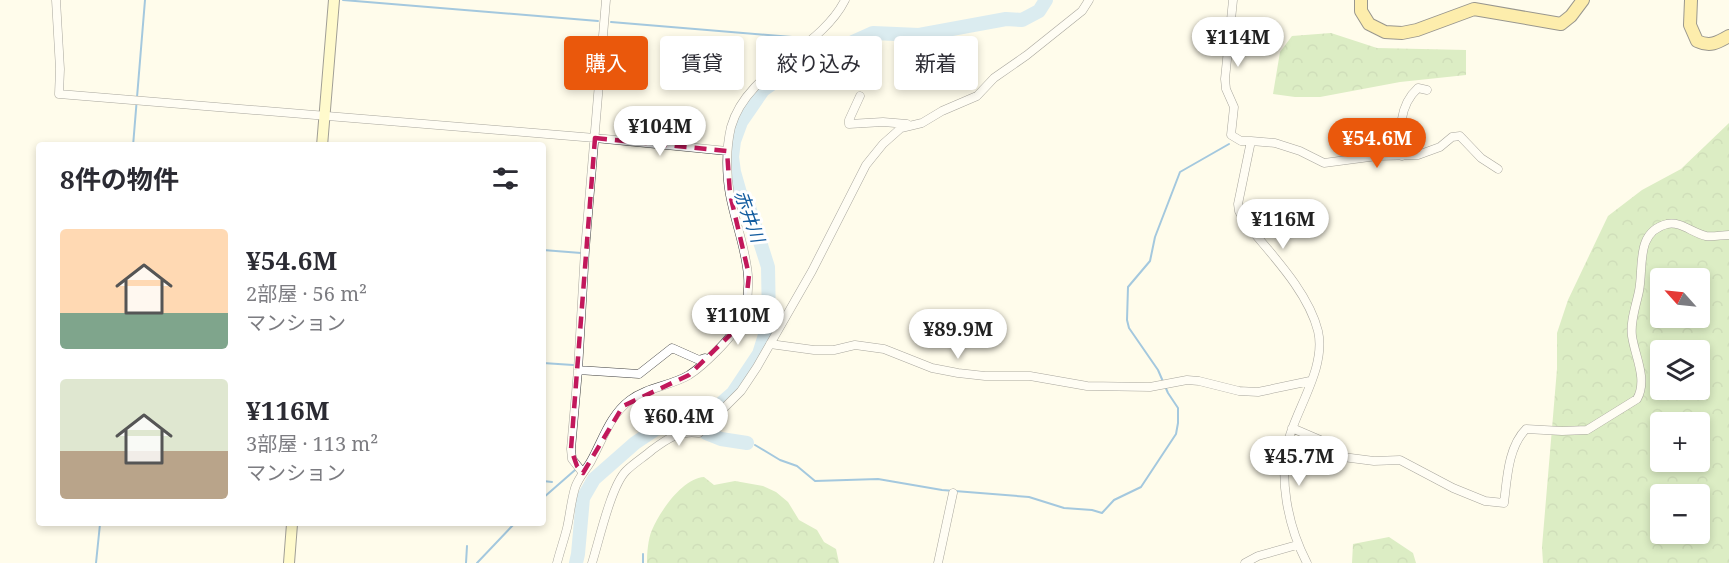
<!DOCTYPE html>
<html lang="ja">
<head>
<meta charset="utf-8">
<style>
  :root { --surface:#fff; --page:#f2f2f3; --text:#2b2b33; --muted:#7c7c81; --accent:#ea580c }
  body { margin:0; font-family:"Noto Serif","Noto Sans JP",serif; background:var(--page); color:var(--text); height:100vh; display:flex; flex-direction:column; font-size:22px; white-space:nowrap }
  * { box-sizing:border-box; margin:0 }
  p { font-size:20px; color:var(--muted) }
  .icon { flex:none; width:33px; height:33px; fill:none; stroke:currentColor; stroke-width:2; stroke-linecap:round; stroke-linejoin:round }
  .map { position:relative; flex:1; overflow:hidden }
  .details { position:absolute; left:36px; top:142px; width:510px; height:384px; display:flex; flex-direction:column; background:var(--surface); border-radius:6px; box-shadow:0 3px 9px #0003 }
  .details>* { flex:none }
  .banner { position:absolute; left:564px; top:36px; width:570px; height:54px; display:flex; gap:12px }
  .needle { width:39px; rotate:297deg }
  .buttons { position:absolute; left:1650px; top:268px; display:grid; gap:12px }
  .buttons a { display:grid; place-items:center; width:60px; height:60px; border-radius:6px; background:var(--surface); box-shadow:0 3px 9px #0003; font-size:30px }
  .price { position:absolute; translate:-50% -51px; padding:0 14px; border-radius:21px; background:#fff; color:#222; font-size:20px; line-height:39px; filter:drop-shadow(0 2px 3px #0008) }
  .price::after { content:''; position:absolute; left:50%; top:36px; width:18px; height:14px; margin-left:-9px; background:inherit; clip-path:polygon(0 0,100% 0,50% 100%) }
  .price.active { background:var(--accent); color:#fff }
  ul { padding:0; list-style:none }
  li { display:flex; align-items:center; gap:18px; height:150px; padding:0 24px }
  li span { display:grid; place-items:center; flex:none; width:168px; height:120px; border-radius:6px; color:#555 }
  li>.icon { margin-inline-start:auto }
  span .icon { width:72px; height:72px; fill:#fffc; stroke-width:1 }
  li b { font-size:26px }
  h2 { display:flex; justify-content:space-between; align-items:center; height:72px; padding:0 24px; font-size:26px }
  .pill { padding:0 21px; border-radius:6px; background:var(--surface); box-shadow:0 3px 9px #0003; font-size:21px; line-height:54px }
  .pill.active { background:var(--accent); color:#fff }
  .map>svg:first-child { display:block }
</style>
</head>
<body>
<div class="map">
<svg width="1729" height="563" viewBox="0 0 1729 563">
  <defs>
    <pattern id="forest-crowns" width="20" height="18" patternUnits="userSpaceOnUse" patternTransform="scale(1.5)"><rect width="20" height="18" fill="#b1db94"/><path d="M2 6a3 3 0 1 1 6 0M12 15a3 3 0 1 1 6 0" fill="none" stroke="#97bb7e"/></pattern>
  </defs>
  <rect width="100%" height="100%" fill="#fffceb"/>
  <path fill="url(#forest-crowns)" fill-rule="evenodd" d="M1331,33L1377,48L1466,50V75L1400,82L1320,97H1295L1273,94L1280,52L1292,36Z
    M1729,123V563H1543L1542,547L1557,369V333L1568,300L1608,216L1642,190L1681,169ZM1660,279H1700V318H1660ZM1660,351H1700V390H1660ZM1660,423H1700V462H1660ZM1660,495H1700V534H1660Z
    M704,477L714,485L735,481L763,486L776,492L788,502L799,520L817,530L824,542L836,549L839,563H647C647,553 648,539 652,530C660,511 683,478 704,477Z
    M1389,537L1413,553L1416,563H1352L1353,544Z"/>
  <g fill="none" stroke-linecap="round" stroke-linejoin="round">
    <path stroke="#358bcf" stroke-width="2" d="M343,0L598,21
      M611,22L804,38
      M133,146L145,0
      M543,250L581,253
      M543,363L573,365
      M755,445L780,460L797,466L815,481L878,479L942,490L1029,497L1064,508L1092,510L1102,513L1114,500L1141,487L1176,434L1178,423V408L1168,393L1158,370L1129,328L1127,320L1128,287L1150,261L1155,237L1180,172L1229,144
      M543,481L552,482
      M543,498L575,470
      M643,554V563
      M96,563L100,524
      M466,563L467,546
      M477,563L514,524"/>
    <path stroke="#afd9f7" stroke-width="14" d="M706,433L721,439L747,443
      M576,563L578,554L583,498L594,479L635,443L656,429L687,420L696,422L708,415L733,393L759,354L769,322L768,267L748,204L740,193L734,172L732,157L734,141L741,122L763,90L773,83L782,71L790,64L811,61L873,33L919,35L1006,19L1022,20L1039,11L1046,0"/>
    <defs>
      <path id="street" d="M56,0L60,69L59,94L595,138L727,151
        M1233,0L1225,79L1226,89L1234,107L1231,135L1241,141H1251L1238,204L1239,211L1245,222C1270,253 1308,291 1318,331C1326,365 1300,403 1290,435C1277,475 1288,527 1307,563
        M860,96L849,120V124L883,122L907,124
        M1251,141L1275,143L1300,151L1324,163L1377,156L1418,155L1440,147L1452,137L1460,136L1481,158L1498,169
        M1402,156C1400,132 1398,106 1418,88L1427,90
        M770,344L814,350H834L855,345L884,349L932,368L958,373L985,376H1030L1087,386L1150,387L1187,380L1199,381L1239,391L1258,392L1310,381
        M578,370L639,374L672,348L699,360L705,358
        M1292,428L1320,440L1335,456L1374,461L1400,460L1453,488L1485,501L1504,503C1507,479 1508,447 1526,429L1562,431L1587,430L1637,399C1648,379 1635,357 1632,336C1630,321 1636,306 1639,291C1644,267 1635,232 1667,224C1681,221 1692,233 1706,236C1713,237 1722,235 1729,235
        M583,473L572,459L571,449L578,370L585,250L606,0
        M557,563C560,551 564,540 567,528C570,515 571,501 575,488C578,478 586,470 591,461C603,439 610,415 630,400C647,387 671,386 689,375C703,366 732,338 739,323C761,281 738,238 730,195C726,174 726,148 731,127C747,70 820,50 845,0
        M592,563C599,541 611,486 626,471C634,463 644,457 652,450C667,439 679,430 699,433L741,391L757,367L812,271L866,165L883,144L901,128L922,123L942,111L977,96L994,78L1027,55L1082,11L1089,0
        M938,563L953,493
        M1245,563L1258,556L1297,545"/>
      <path id="secondary" d="M322,146L334,0
        M289,563L292,524"/>
      <path id="primary" d="M1361,0V11L1369,24L1385,32L1402,33L1417,30L1474,9L1561,24L1571,16L1583,0
        M1691,0L1690,25L1697,41C1710,47 1717,43 1729,36"/>
    </defs>
    <use href="#street" stroke="#3f3f3f" stroke-width="9"/>
    <use href="#secondary" stroke="#2e2e2e" stroke-width="12"/>
    <use href="#primary" stroke="#1d1d1d" stroke-width="14"/>
    <use href="#street" stroke="#fff" stroke-width="8"/>
    <use href="#secondary" stroke="#fff9a6" stroke-width="10"/>
    <use href="#primary" stroke="#fbdc5f" stroke-width="12"/>
  </g>
  <path d="M0 0H1729V563H0ZM595,138L727,151L730,194L749,275L745,311L734,331L689,375L623,406L583,473L577,466L571,449Z" fill="#fffceb" fill-opacity=".55" fill-rule="evenodd"/>
  <path fill="none" stroke="#c2185b" stroke-width="4.5" stroke-dasharray="12 8" stroke-linejoin="round" d="M595,138L727,151L730,194L749,275L745,311L734,331L689,375L623,406L583,473L577,466L571,449Z"/>
  <g text-anchor="middle" dominant-baseline="central" stroke-width="6" stroke-linejoin="round" paint-order="stroke">
    <g font-size="18" font-style="italic" fill="#145da0" stroke="#fff">
      <text transform="translate(750 216) rotate(70)">赤井川</text>
    </g>
  </g>
</svg>
<div class="buttons">
<a><svg class="needle" viewBox="-14 -14 28 28"><path d="M0-13l5 13h-10z" fill="#e53935"/><path d="M0 13l5-13h-10z" fill="#7c7c81"/></svg></a>
<a><svg class="icon" aria-label="layers" viewBox="0 0 24 24"><path d="M12 4l9 5-9 5-9-5zM3 14l9 5 9-5"/></svg></a>
<a>+</a>
<a>−</a>
</div>
<b class="price" style="left:1238px;top:68px">¥114M</b>
<b class="price" style="left:660px;top:157px">¥104M</b>
<b class="price active" style="left:1377px;top:169px">¥54.6M</b>
<b class="price" style="left:1283px;top:250px">¥116M</b>
<b class="price" style="left:738px;top:346px">¥110M</b>
<b class="price" style="left:958px;top:360px">¥89.9M</b>
<b class="price" style="left:679px;top:447px">¥60.4M</b>
<b class="price" style="left:1299px;top:487px">¥45.7M</b>
<div class="banner">
<a class="pill active">購入</a>
<a class="pill">賃貸</a>
<a class="pill">絞り込み</a>
<a class="pill">新着</a>
</div>
<section class="details">
<h2>8件の物件<svg class="icon" aria-label="filters" viewBox="0 0 24 24"><path d="M4 7h16M4 17h16"/><circle cx="9" cy="7" r="2"/><circle cx="15" cy="17" r="2"/></svg></h2>
<ul>
<li><span style="background:linear-gradient(#ffd9b3 70%,#7fa58c 0)"><svg class="icon" aria-label="home" viewBox="0 0 24 24"><path d="M3 11l9-7 9 7M6 9v11h12V9"/></svg></span><div><b>¥54.6M</b><p>2部屋 · 56 m²</p><p>マンション</p></div></li>
<li><span style="background:linear-gradient(#dfe7d0 60%,#b9a48a 0)"><svg class="icon" aria-label="home" viewBox="0 0 24 24"><path d="M3 11l9-7 9 7M6 9v11h12V9"/></svg></span><div><b>¥116M</b><p>3部屋 · 113 m²</p><p>マンション</p></div></li>
</ul>
</section>
</div>
</body>
</html>
